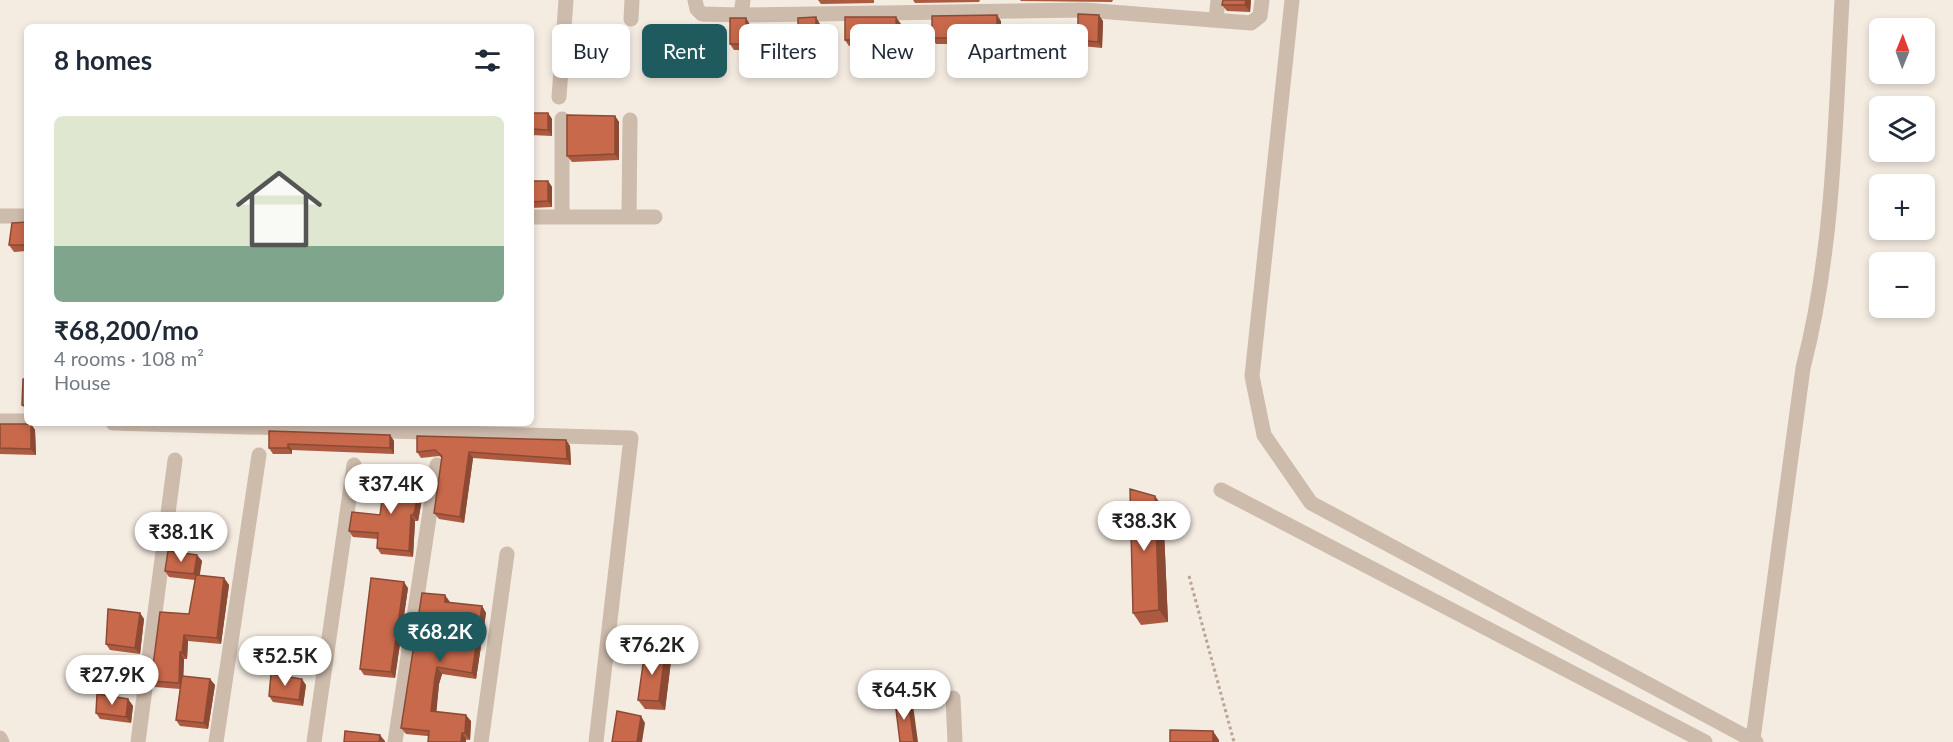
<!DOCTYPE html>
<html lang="en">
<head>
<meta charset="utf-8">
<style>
  :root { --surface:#fff; --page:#f6f6f7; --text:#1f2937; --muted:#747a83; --accent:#1f5a5e }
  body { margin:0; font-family:Lato,sans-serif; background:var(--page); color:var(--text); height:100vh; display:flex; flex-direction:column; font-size:22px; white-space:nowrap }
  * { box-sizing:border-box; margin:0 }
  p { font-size:20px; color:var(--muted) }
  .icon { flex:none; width:33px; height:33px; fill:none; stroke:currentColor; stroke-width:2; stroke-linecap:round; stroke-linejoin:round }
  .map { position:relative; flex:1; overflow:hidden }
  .panel { position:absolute; left:24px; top:24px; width:510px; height:402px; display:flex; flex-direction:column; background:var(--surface); border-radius:9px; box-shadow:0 3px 9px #0003 }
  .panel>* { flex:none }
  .banner { position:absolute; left:552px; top:24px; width:570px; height:54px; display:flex; gap:12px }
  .needle { width:39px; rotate:1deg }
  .controls { position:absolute; left:1869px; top:18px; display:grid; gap:12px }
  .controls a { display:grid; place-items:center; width:66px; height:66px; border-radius:9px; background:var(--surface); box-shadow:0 3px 9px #0003; font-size:30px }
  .price { position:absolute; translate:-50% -51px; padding:0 14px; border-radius:21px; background:#fff; color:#222; font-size:20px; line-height:39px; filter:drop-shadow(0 2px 3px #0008) }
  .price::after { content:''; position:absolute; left:50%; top:36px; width:18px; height:14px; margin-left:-9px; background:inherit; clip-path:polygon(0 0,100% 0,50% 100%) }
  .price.active { background:var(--accent); color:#fff }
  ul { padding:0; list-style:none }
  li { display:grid; align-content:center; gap:12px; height:318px; padding:0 30px }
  li span { display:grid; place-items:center; height:186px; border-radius:9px; color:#555 }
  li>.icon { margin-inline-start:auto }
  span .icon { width:108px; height:108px; fill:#fffc; stroke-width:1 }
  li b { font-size:26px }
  h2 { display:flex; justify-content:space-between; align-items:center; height:72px; padding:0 30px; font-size:26px }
  .chip { padding:0 21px; border-radius:9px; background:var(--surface); box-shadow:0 3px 9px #0003; font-size:21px; line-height:54px }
  .chip.active { background:var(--accent); color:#fff }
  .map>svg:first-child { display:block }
</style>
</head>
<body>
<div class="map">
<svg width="1953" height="742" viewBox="0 0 1953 742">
  <rect width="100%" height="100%" fill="#f4ebe1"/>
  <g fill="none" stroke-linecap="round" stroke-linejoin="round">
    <path stroke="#b9a596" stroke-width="3" stroke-dasharray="3 3" stroke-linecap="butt" d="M1189,576L1234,742"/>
    <path stroke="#cdbbac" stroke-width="15" d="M695,0L697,9L702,14L741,15
      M743,0L741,15L1085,10L1251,23L1260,16L1262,0
      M1292,0L1252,376L1264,435L1311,503L1756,742
      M631,19L632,0
      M1216,20L1218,0
      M559,97L566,0
      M0,216H27
      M531,217H655
      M562,217V119
      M629,217L630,120
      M0,421H27
      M113,423L631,438L596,742
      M1221,490L1705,742
      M953,698L955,742
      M0,738L2,742
      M1753,739L1803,368C1834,249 1835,123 1842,0
      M138,742L175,460
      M216,742L259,455
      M314,742L354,465
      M395,742L437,465
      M481,742L507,554"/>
  </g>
  <path fill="#ac5a40" d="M818,0H874V3L821,4Z
    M913,0H980L979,2L915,3Z
    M1020,0H1113L1112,2L1021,1Z
    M1223,0H1251L1250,12L1227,11L1222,5Z
    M746,18L750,25V50H734L730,44Z
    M1001,21V44H936L932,38Z
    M1103,21L1102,48L1082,46L1078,40Z
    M820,24L821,49L802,48L798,42Z
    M901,24V45L849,46L845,40Z
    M623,32L627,38L628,54H601L597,47Z
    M531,113H548L552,119V136L531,135Z
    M615,116L619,122V160L572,162L567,156Z
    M531,181H548L552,187V207L531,208Z
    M27,222V251L14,252L9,245Z
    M27,379V411L22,405Z
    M0,424H31L35,430L36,455L0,454Z
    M269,431L390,435L394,441V454L292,450V454H273L269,448Z
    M417,436L566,440L570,446L571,465L473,458L464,523L439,519L434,513L442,458L439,456L421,458L417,452Z
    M424,487L419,516L418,521H415L413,557L381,554L377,548L378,539L353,537L349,531L380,515Z
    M1163,507L1168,622L1141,625L1133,613Z
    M197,555L202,561L199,575L224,578L229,585L221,644L188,641L187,659H184L183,677L210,679L215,685L208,729L180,726L176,720L180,689L155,687L151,681L189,614L195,580L169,577L165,571Z
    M408,588L395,678L364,675L360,669Z
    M450,602V603L482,606L486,613L476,679L442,674L439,684L436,711L471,721L470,740L406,734L401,728Z
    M140,613L144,619L140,654L110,650L106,644Z
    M665,652L671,661L665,710L645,709L638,700Z
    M306,685L303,706L273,702L269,696Z
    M128,699L133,706L131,723L100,719L96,713Z"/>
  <path fill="#8c4a34" d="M1246,0H1251L1250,12L1245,5Z
    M997,15L1001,21V44L997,38Z
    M1099,15L1103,21L1102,48L1098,42Z
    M816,17L820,24L821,49L816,42Z
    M896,17L901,24V45L897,39Z
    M746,18L750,25V50L746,44Z
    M623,32L627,38L628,54L623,48Z
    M548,113L552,119V136L548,130Z
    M615,116L619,122V160L615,154Z
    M548,181L552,187V207L548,201Z
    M31,424L35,430L36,455L31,449Z
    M390,435L394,441V454L390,448Z
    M566,440L570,446L571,465L567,459Z
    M288,444L292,450V454L288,448Z
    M469,452L473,458L464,523L460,517Z
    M419,481L424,487L419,516L418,521L413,515Z
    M1155,496L1163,507L1168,622L1159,610Z
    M411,515L415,521L413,557L409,551Z
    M197,555L202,561L199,580L194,574Z
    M224,578L229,585L221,644L217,638Z
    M404,582L408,588L395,678L391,672Z
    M445,595L450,602V608L445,602Z
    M482,606L486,613L476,679L472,673Z
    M140,613L144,619L140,654L135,648Z
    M184,635L188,641L187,659L182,653Z
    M180,652L184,659L183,689L179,683Z
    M665,652L671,661L665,710L659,701Z
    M437,667L442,674L439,684L436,717L431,711L435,677Z
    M210,679L215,685L208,729L204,723Z
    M302,679L306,685L303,706L299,700Z
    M128,699L133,706L131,723L126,717Z
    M908,699L913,705L918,742H914Z
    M466,715L471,721L470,740L465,733Z
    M641,716L645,723L642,742H637Z
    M1213,731L1219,740V742H1213Z
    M462,733L466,739V742H461Z
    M380,735L385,741V742H379Z"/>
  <path fill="#c8694b" stroke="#8c4a34" stroke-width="1.5" d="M1223,0H1246L1245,5H1222Z
    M1078,14L1099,15L1098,42L1078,40Z
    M997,15V38H932V16Z
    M816,17V42H798V18Z
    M845,17H896L897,39L845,40Z
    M730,18H746V44H730Z
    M597,32H623V48L597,47Z
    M531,113H548V130L531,129Z
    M567,115L615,116V154L567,156Z
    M531,181H548V201L531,202Z
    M12,223L27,222V245H9Z
    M23,379H27V405H22Z
    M0,424H31V449L0,448Z
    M269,431L390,435V448L288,444V448H269Z
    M417,436L566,440L567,459L469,452L460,517L434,513L442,456L435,450L417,452Z
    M385,477L419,481L415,510L413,515H411L409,551L377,548L378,533L349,531L352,512L380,515Z
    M1130,489L1155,496L1159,610L1133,613Z
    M168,551L197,555L194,574L165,571Z
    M196,575L224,578L217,638L184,635L182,653L180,652L179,683L151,681L160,612L189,614Z
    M371,578L404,582L391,672L360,669Z
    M422,593L445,595V602L482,606L472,673L437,667L435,677L431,711L466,715L465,733H462L461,742H428L429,731L401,728Z
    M108,609L140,613L135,648L106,644Z
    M645,650L665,652L659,701L638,700Z
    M271,674L302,679L299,700L269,696Z
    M182,676L210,679L204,723L176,720Z
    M97,694L128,699L126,717L96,713Z
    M908,699L914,742H900L895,701Z
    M617,711L641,716L637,742H612Z
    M1170,730L1213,731V742H1170Z
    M345,731L380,735L379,742H344Z"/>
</svg>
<div class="controls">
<a><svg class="needle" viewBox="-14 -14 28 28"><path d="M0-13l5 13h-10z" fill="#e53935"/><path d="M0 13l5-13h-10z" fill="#747a83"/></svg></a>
<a><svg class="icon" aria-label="layers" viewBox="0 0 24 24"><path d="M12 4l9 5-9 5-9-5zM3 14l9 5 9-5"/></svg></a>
<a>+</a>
<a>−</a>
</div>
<b class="price" style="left:391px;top:515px">₹37.4K</b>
<b class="price" style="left:1144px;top:552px">₹38.3K</b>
<b class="price" style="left:181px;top:563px">₹38.1K</b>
<b class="price active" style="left:440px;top:663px">₹68.2K</b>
<b class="price" style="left:652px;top:676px">₹76.2K</b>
<b class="price" style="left:285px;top:687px">₹52.5K</b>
<b class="price" style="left:112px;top:706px">₹27.9K</b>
<b class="price" style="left:904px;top:721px">₹64.5K</b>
<div class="banner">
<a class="chip">Buy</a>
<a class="chip active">Rent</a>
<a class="chip">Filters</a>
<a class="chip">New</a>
<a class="chip">Apartment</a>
</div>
<section class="panel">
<h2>8 homes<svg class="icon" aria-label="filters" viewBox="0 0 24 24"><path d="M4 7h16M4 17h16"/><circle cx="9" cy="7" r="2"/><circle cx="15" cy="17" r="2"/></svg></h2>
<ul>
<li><span style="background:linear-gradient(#dfe7d0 70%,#7fa58c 0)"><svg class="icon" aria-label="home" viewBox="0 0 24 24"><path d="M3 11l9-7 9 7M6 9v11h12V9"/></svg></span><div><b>₹68,200/mo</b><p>4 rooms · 108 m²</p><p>House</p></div></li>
</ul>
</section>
</div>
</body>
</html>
